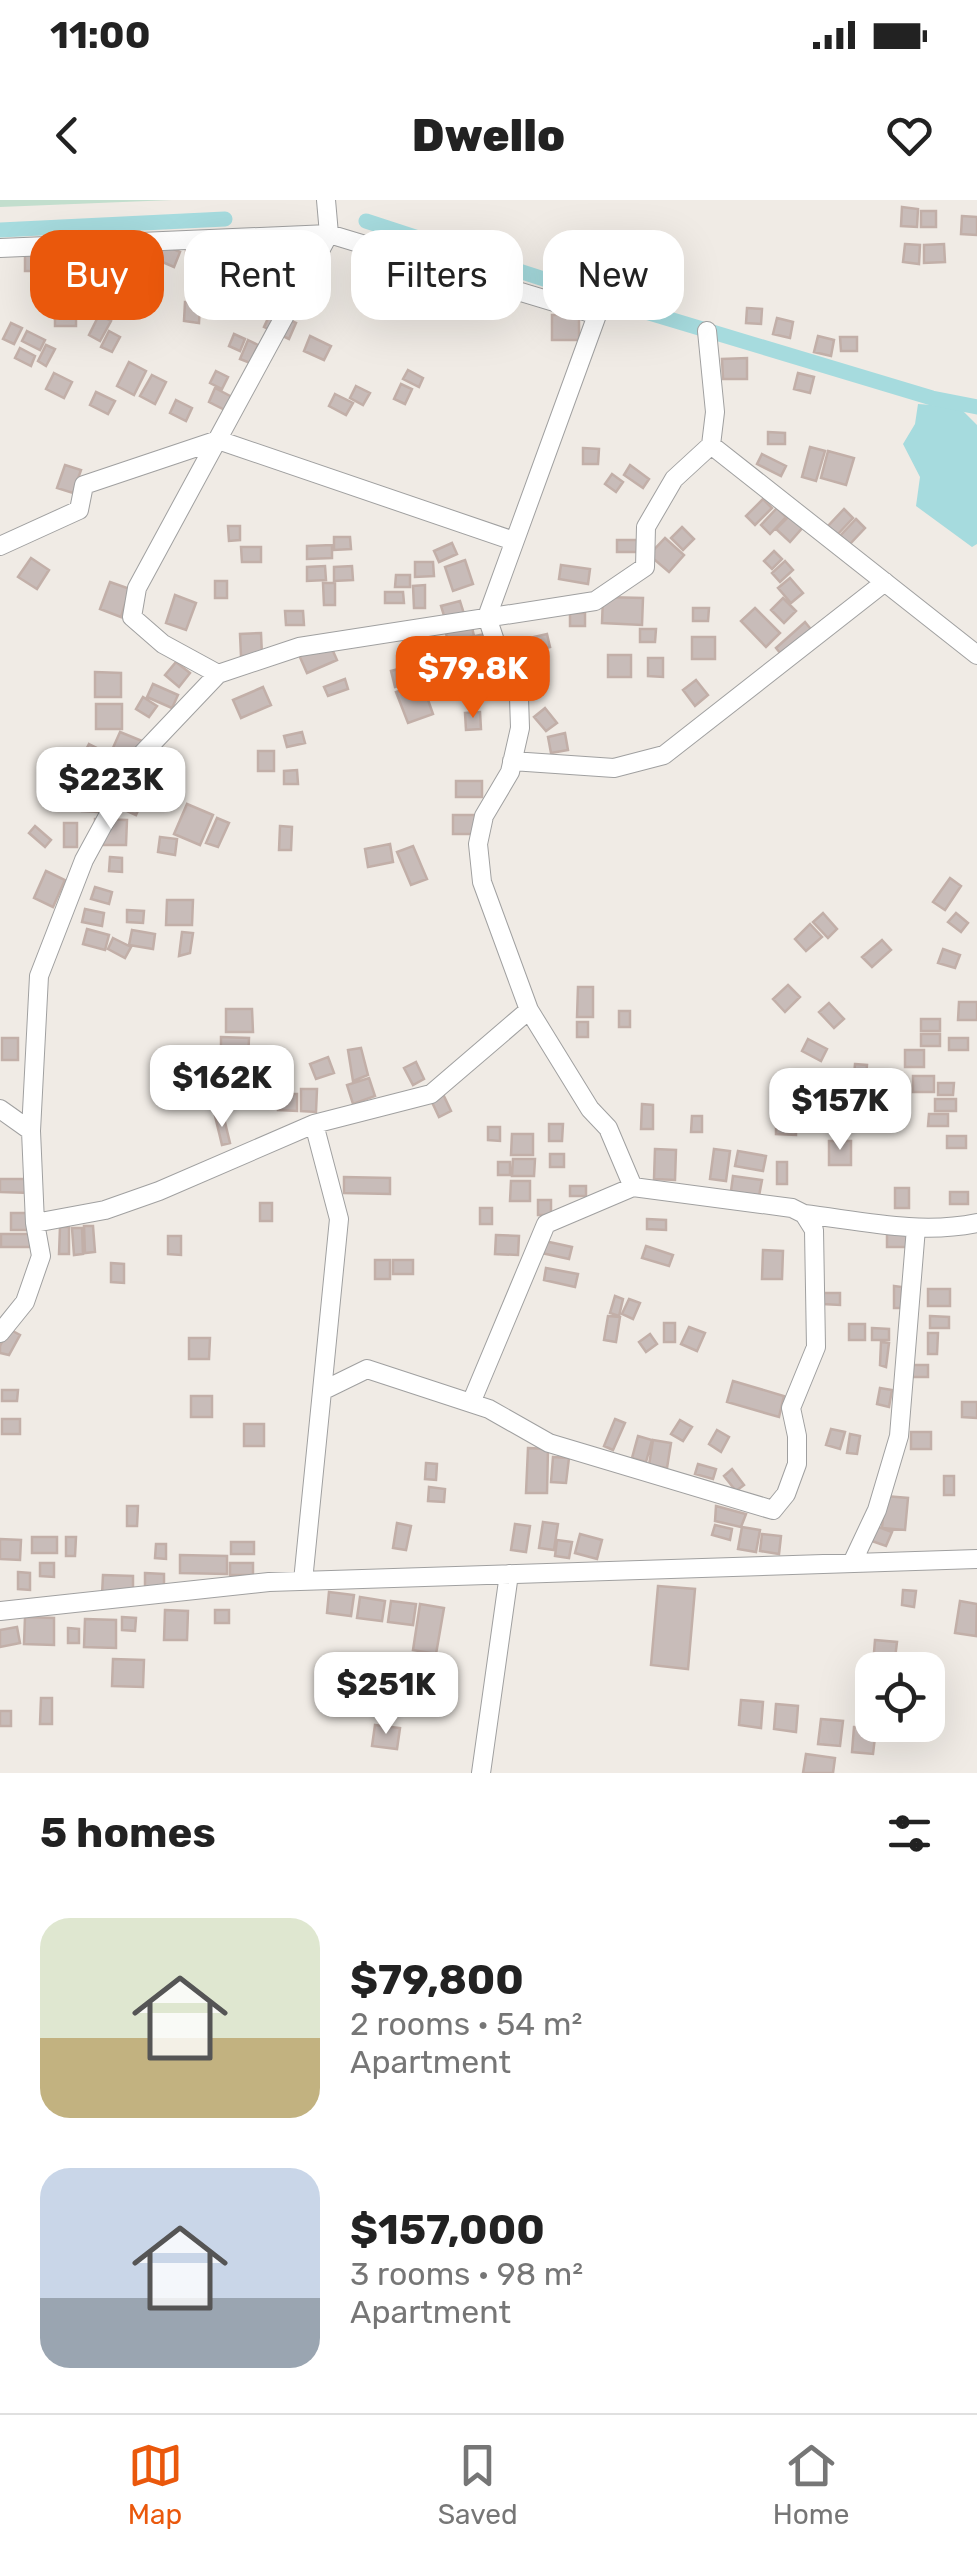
<!DOCTYPE html>
<html lang="en">
<head>
<meta charset="utf-8">
<style>
  :root { --surface:#fff; --page:#f6f6f6; --text:#222; --muted:#767676; --line:#e0e0e0; --accent:#ea580c }
  body { margin:0; font-family:Rubik,sans-serif; background:var(--page); color:var(--text); height:100vh; display:flex; flex-direction:column; font-size:38px; white-space:nowrap }
  * { box-sizing:border-box; margin:0 }
  p { font-size:32px; color:var(--muted) }
  .icon { flex:none; width:55px; height:55px; fill:none; stroke:currentColor; stroke-width:2; stroke-linecap:round; stroke-linejoin:round }
  .map { position:relative; height:1573px; overflow:hidden }
  .sheet { display:flex; flex-direction:column; background:var(--surface); flex:1 }
  .sheet>* { flex:none }
  .guide { position:absolute; left:30px; top:30px; width:918px; height:90px; display:flex; gap:20px }
  .buttons { position:absolute; left:855px; top:1452px; display:grid; gap:20px }
  .buttons a { display:grid; place-items:center; width:90px; height:90px; border-radius:20px; background:var(--surface); box-shadow:0 10px 40px #0002; font-size:50px }
  .price { position:absolute; translate:-50% -85px; padding:0 22px; border-radius:20px; background:#fff; color:#222; font-size:32px; line-height:65px; filter:drop-shadow(0 2px 5px #0008) }
  .price::after { content:''; position:absolute; left:50%; top:60px; width:30px; height:22px; margin-left:-15px; background:inherit; clip-path:polygon(0 0,100% 0,50% 100%) }
  .price.on { background:var(--accent); color:#fff }
  ul { padding:0; list-style:none }
  li { display:flex; align-items:center; gap:30px; height:250px; padding:0 40px }
  li span { display:grid; place-items:center; flex:none; width:280px; height:200px; border-radius:30px; color:#555 }
  li>.icon { margin-inline-start:auto }
  span .icon { width:120px; height:120px; fill:#fffc; stroke-width:1 }
  li b { font-size:42px }
  h2 { display:flex; justify-content:space-between; align-items:center; height:120px; padding:0 40px; font-size:42px }
  .chip { padding:0 35px; border-radius:30px; background:var(--surface); box-shadow:0 10px 40px #0002; font-size:35px; line-height:90px }
  .chip.on { background:var(--accent); color:#fff }
  .status { display:flex; justify-content:space-between; align-items:center; height:70px; padding:0 50px; background:var(--surface); direction:ltr }
  .status svg { height:28px; fill:currentColor }
  header { display:flex; justify-content:space-between; align-items:center; height:130px; padding:0 40px; background:var(--surface); font-size:45px; font-weight:800 }
  .dock { display:flex; justify-content:space-around; align-items:center; height:140px; border-top:2px solid var(--line); background:var(--surface); font-size:28px; color:var(--muted) }
  .dock a { display:grid; justify-items:center; gap:5px }
  .dock .on { color:var(--accent) }
  .map>svg:first-child { display:block }
</style>
</head>
<body>
<div class="status"><b>11:00</b><svg viewBox="0 0 49 12"><path d="M0 12V9h3v3zM5 12V6h3v6zM10 12V3h3v9zM15 12V0h3v12zM26 1h20v11H26zM47 4h2v5h-2z"/></svg></div>
<header><svg class="icon" aria-label="back" viewBox="0 0 24 24"><path d="M15 5l-7 7 7 7"/></svg>Dwello<svg class="icon" aria-label="heart" viewBox="0 0 24 24"><path d="M12 20l-8-8c-3-5 5-10 8-4 3-6 11-1 8 4z"/></svg></header>
<div class="map">
<svg width="977" height="1573" viewBox="0 0 977 1573">
  <rect width="100%" height="100%" fill="#f0ebe5"/>
  <path fill="#c2decd" d="M0,0H172L0,7Z"/>
  <path fill="#a6dbde" d="M918,204L959,207L977,225V344L972,347L916,306L920,277L903,244L915,224Z"/>
  <g fill="none" stroke-linecap="round" stroke-linejoin="round">
    <path stroke="#a6dbde" stroke-width="15" d="M366,21L636,109L932,198L977,207
      M0,30L225,19"/>
  </g>
  <path fill="#c8bcb9" stroke="#c2afa8" stroke-width="2.5" d="M902,7L918,9L917,27L901,26Z
    M921,11H936V27H921Z
    M962,16L977,17V35L961,34Z
    M905,44L920,45L919,64L903,62Z
    M944,44L945,62L924,63V45Z
    M165,45L180,52L174,67L158,60Z
    M186,45H203V64H186Z
    M44,50H65V63H44Z
    M25,52H41V71H25Z
    M90,69H112V83H90Z
    M185,102L200,103L199,123L184,121Z
    M747,108L762,109L761,124L746,123Z
    M271,112L296,123L289,139L264,127Z
    M55,113H76V126H55Z
    M99,115L111,121L100,141L89,135Z
    M552,115H579V140H552Z
    M777,118L793,122L790,138L773,134Z
    M11,123L22,128L14,144L3,139Z
    M27,131L45,140L40,150L22,141Z
    M109,131L120,137L112,152L101,147Z
    M234,134L245,139L240,151L229,146Z
    M310,136L331,146L324,160L304,151Z
    M818,136L834,140L831,156L814,152Z
    M840,137H857V151H841Z
    M248,140L258,145L250,163L240,159Z
    M46,145L55,149L46,166L38,161Z
    M20,148L35,156L31,166L15,158Z
    M747,158V179H723L722,159Z
    M129,162L146,171L134,195L117,186Z
    M408,170L423,178L419,187L403,179Z
    M216,171L228,177L222,189L210,183Z
    M54,173L72,182L64,198L46,189Z
    M798,173L814,177L810,193L794,189Z
    M152,175L166,182L155,204L140,196Z
    M401,184L412,189L405,204L394,199Z
    M356,186L370,193L363,205L350,198Z
    M215,188L232,197L225,210L209,202Z
    M96,192L115,201L108,214L90,205Z
    M335,194L353,203L346,215L329,206Z
    M176,200L192,208L186,221L170,213Z
    M768,232L785,233V244H768Z
    M810,247L825,251L816,281L802,277Z
    M583,248L599,249L598,264H583Z
    M828,251L854,258L846,285L821,278Z
    M762,254L786,266L781,276L757,264Z
    M65,265L81,270L73,293L57,288Z
    M630,265L649,279L643,288L624,275Z
    M612,274L623,282L616,292L605,284Z
    M763,299L772,308L755,325L746,316Z
    M777,308L786,317L770,334L761,325Z
    M844,309L853,318L837,335L828,326Z
    M791,314L804,326L790,342L776,329Z
    M856,319L865,328L849,345L840,336Z
    M228,326H240V340L229,341Z
    M682,327L694,339L683,350L671,338Z
    M334,337H350L351,349L334,350Z
    M665,338L684,355L669,372L649,355Z
    M617,340H640L639,352H617Z
    M452,343L457,354L439,362L434,351Z
    M332,345V358L307,359V346Z
    M241,347H261V362H242Z
    M774,351L782,359L772,369L764,361Z
    M31,358L49,370L37,389L18,377Z
    M465,360L473,384L453,391L445,367Z
    M785,361L793,370L780,382L772,373Z
    M415,362H433L434,376L415,377Z
    M561,365L590,369L588,384L559,379Z
    M325,366L326,380L307,381V367Z
    M352,366L353,380L334,381V367Z
    M396,375H410V387H395Z
    M790,378L803,393L791,403L778,388Z
    M215,381H227V398H215Z
    M110,382L130,389L121,417L100,409Z
    M323,383H335V405H324Z
    M425,385V408H414L413,386Z
    M385,392H403L404,403H385Z
    M175,395L196,403L186,430L166,423Z
    M603,397L643,398L642,425L602,423Z
    M783,398L796,411L784,423L771,410Z
    M460,401L465,417L446,422L441,406Z
    M693,408H709L708,421H693Z
    M755,408L780,433L766,447L741,421Z
    M285,411H303L304,425H286Z
    M570,413H585V426H570Z
    M805,422L814,433L785,459L776,448Z
    M471,423L474,436L448,442L445,429Z
    M640,429H656L655,442H640Z
    M426,432L435,450L426,454L417,437Z
    M261,433L262,455L241,456L240,434Z
    M485,434L489,450L465,455L461,439Z
    M547,434L550,447L524,453L521,440Z
    M692,437H715V459H692Z
    M329,442L337,460L307,473L299,455Z
    M608,455H631V477H608Z
    M648,458H663V477L648,476Z
    M176,462L190,473L179,487L165,475Z
    M410,466L414,482L395,487L391,471Z
    M95,472L121,473V497H95Z
    M345,479L348,489L328,496L324,487Z
    M696,480L708,495L695,506L683,490Z
    M422,483L433,514L408,523L396,492Z
    M153,484L178,495L172,508L147,497Z
    M263,487L271,505L241,518L233,500Z
    M143,497L157,506L149,517L136,509Z
    M96,504H122V529H96Z
    M545,508L557,523L546,531L534,517Z
    M480,512L481,529L466,530L465,513Z
    M120,532L142,541L134,560L112,550Z
    M302,532L305,543L287,547L284,536Z
    M565,533L568,550L551,553L548,537Z
    M89,544L111,555L99,578L77,567Z
    M258,551H274V571H258Z
    M297,570L298,584H284V571Z
    M128,579L153,581L151,595L127,594Z
    M456,581H482V597H456Z
    M82,592L98,593V612L82,611Z
    M123,596L141,604L136,615L118,607Z
    M187,604L213,615L200,645L174,634Z
    M453,615H475V634H453Z
    M217,618L229,623L218,647L206,643Z
    M95,619L127,620L126,645H95Z
    M64,623H77V647H64Z
    M35,626L51,640L45,647L29,633Z
    M280,626L292,627L291,650H279Z
    M160,637L177,639L175,655L158,652Z
    M390,644L393,662L368,667L365,649Z
    M413,646L427,679L411,685L397,652Z
    M110,657L122,658V672L109,671Z
    M46,671L65,680L53,707L34,698Z
    M950,678L961,686L945,710L933,702Z
    M95,687L112,692L109,704L91,699Z
    M167,700H193L192,725H166Z
    M85,709L104,713L102,726L82,722Z
    M127,710L144,711L143,723L127,722Z
    M823,713L837,729L828,738L813,722Z
    M956,713L968,723L961,732L948,722Z
    M810,724L822,737L806,751L795,739Z
    M87,729L109,735L105,750L83,744Z
    M132,730L155,734L153,749L129,745Z
    M182,732L193,733L190,753L179,756Z
    M113,738L131,747L125,758L108,749Z
    M882,740L891,750L872,767L862,757Z
    M943,749L960,755L955,768L938,763Z
    M788,785L800,797L785,812L773,799Z
    M578,787H593V817H577Z
    M959,802H977V820H958Z
    M829,803L844,819L834,828L819,812Z
    M226,809H252L253,832H226Z
    M619,811H630V827H619Z
    M921,819H940V831H921Z
    M577,822H588V837H577Z
    M921,834H940V846H921Z
    M221,837L249,838L248,859L221,858Z
    M2,838H18V860H2Z
    M949,838H968V850H949Z
    M808,839L827,849L821,861L802,851Z
    M361,848L368,875L353,881L348,850Z
    M905,850H924V867H905Z
    M328,857L334,873L316,879L310,864Z
    M258,862L277,863L276,876H258Z
    M416,862L424,879L413,885L404,868Z
    M855,864L867,865L865,889L853,888Z
    M237,876H253V893H237Z
    M913,876H934V892H913Z
    M369,878L375,896L353,904L347,885Z
    M938,883H954L953,895H938Z
    M878,885H896L895,899H878Z
    M301,889H317L316,912L301,911Z
    M279,894H297V911L278,910Z
    M443,894L451,911L439,917L431,900Z
    M935,899H956V911H935Z
    M642,904L653,905V929H641Z
    M223,914L230,943L222,945L215,916Z
    M929,914H948V926H928Z
    M692,916H702V932H691Z
    M776,920H796V935L776,934Z
    M549,924H563L562,941H549Z
    M488,927H500V941L488,940Z
    M512,934H533V955H511Z
    M947,936H966V948H947Z
    M829,941H851V965H829Z
    M655,949L676,950L675,980L654,979Z
    M714,949L730,951L726,981L710,979Z
    M738,951L766,956L763,971L735,966Z
    M550,954H564V967H550Z
    M513,959H535L534,976H512Z
    M498,962H510V975H498Z
    M777,962H787V984H777Z
    M733,976L762,980L759,996L731,991Z
    M344,977L390,978V994L344,993Z
    M0,979H30V993L0,992Z
    M511,981H530V1001H510Z
    M570,986H586V996H570Z
    M895,988H909V1008H895Z
    M950,992H968V1004H950Z
    M538,1000H551V1015H538Z
    M260,1003H272V1021H260Z
    M480,1008H492V1024H480Z
    M11,1013H30V1030H11Z
    M647,1019L666,1020V1030L647,1029Z
    M84,1026H93L95,1052L85,1053Z
    M60,1027H69V1054H59Z
    M72,1028H82L83,1054L74,1055Z
    M887,1031H911V1047H887Z
    M1,1034H31V1047H1Z
    M496,1035L519,1036L518,1055L495,1054Z
    M168,1036H181V1055L168,1054Z
    M540,1040L572,1047L569,1059L537,1052Z
    M646,1046L673,1055L669,1066L642,1058Z
    M763,1050L783,1051L782,1079H762Z
    M375,1060H390V1079H375Z
    M393,1060H413V1074H393Z
    M111,1063L124,1064V1083L111,1082Z
    M546,1068L578,1074L575,1087L544,1080Z
    M894,1086L902,1087L901,1108H894Z
    M928,1089H950V1106H928Z
    M823,1093H840V1105L823,1104Z
    M615,1096L623,1099L619,1116L610,1113Z
    M629,1099L640,1103L633,1119L622,1114Z
    M608,1116L620,1117L616,1142L604,1140Z
    M930,1116L949,1117V1128H930Z
    M664,1123H675V1142H664Z
    M849,1124H865V1140H849Z
    M689,1127L705,1133L697,1151L681,1144Z
    M872,1128L889,1129V1140H872Z
    M9,1129L20,1135L9,1155L0,1153V1146Z
    M928,1133H938L937,1154H928Z
    M650,1134L657,1144L646,1152L639,1142Z
    M189,1138H210L209,1159H189Z
    M881,1142L889,1143L886,1167L880,1165Z
    M911,1165H928V1177H911Z
    M733,1181L784,1196L779,1217L727,1202Z
    M880,1188L892,1190L889,1207L877,1204Z
    M2,1190H18L17,1201H2Z
    M191,1196H212V1217H191Z
    M962,1202H977V1218L962,1217Z
    M2,1219H20V1234H2Z
    M615,1219L625,1223L613,1250L604,1246Z
    M680,1220L692,1227L683,1241L671,1234Z
    M244,1224H264V1246H244Z
    M831,1229L845,1232L840,1249L826,1245Z
    M717,1230L729,1237L721,1252L709,1244Z
    M911,1232H931V1249H911Z
    M850,1234L860,1236L857,1254L847,1253Z
    M638,1236L652,1240L646,1262L632,1258Z
    M653,1240L671,1243L667,1268L649,1265Z
    M528,1248L548,1249L547,1293H526Z
    M553,1257L569,1258L566,1283L551,1282Z
    M426,1263L437,1264L436,1280L425,1279Z
    M698,1264L716,1269L713,1279L695,1274Z
    M732,1269L744,1285L736,1291L724,1276Z
    M944,1276H954V1295H944Z
    M429,1287L445,1289L444,1302L428,1301Z
    M885,1296L908,1298L905,1330L882,1328Z
    M127,1306H138L137,1326H127Z
    M716,1306L746,1314L741,1327L715,1321Z
    M543,1322L558,1324L554,1350L539,1348Z
    M397,1323L411,1326L406,1350L393,1348Z
    M515,1324L530,1326L526,1352L511,1350Z
    M715,1325L732,1329L730,1340L712,1335Z
    M873,1325L892,1332L886,1346L866,1339Z
    M742,1327L760,1330L756,1352L738,1349Z
    M580,1334L602,1340L597,1359L575,1353Z
    M762,1334L781,1336L779,1354L760,1351Z
    M32,1337H57V1353H32Z
    M66,1337H76L75,1356H66Z
    M0,1339L21,1340L20,1360L0,1359Z
    M557,1340L572,1342L569,1358L555,1356Z
    M231,1342H254V1354H231Z
    M156,1344H166V1359L155,1358Z
    M180,1355L227,1356V1374L180,1373Z
    M40,1363H54V1377L40,1376Z
    M230,1363H253V1375H230Z
    M18,1372L30,1373V1390L18,1389Z
    M145,1373L164,1374V1391H145Z
    M103,1375L133,1376V1396L102,1395Z
    M658,1386L695,1389L688,1469L651,1465Z
    M903,1390L916,1391L914,1407L902,1405Z
    M329,1392L354,1395L351,1416L327,1413Z
    M360,1397L385,1401L382,1421L357,1418Z
    M391,1401L416,1404L413,1425L388,1422Z
    M960,1401L977,1404L976,1436L955,1433Z
    M420,1404L444,1408L436,1454L413,1450Z
    M165,1410L188,1411L187,1440H164Z
    M215,1410H229V1423H215Z
    M25,1417L54,1418V1445L24,1444Z
    M122,1417L136,1418L135,1431L122,1430Z
    M85,1419L116,1420V1448L84,1447Z
    M17,1427L20,1443L0,1447V1430Z
    M68,1428L79,1429V1443H68Z
    M875,1440L897,1442L894,1467L873,1465Z
    M113,1459L144,1460L143,1487L112,1486Z
    M407,1486H422V1497H407Z
    M41,1498H52V1524H40Z
    M741,1500L763,1502L761,1528L739,1525Z
    M776,1504L798,1506L796,1532L774,1529Z
    M0,1511H11V1526H0Z
    M821,1519L843,1521L840,1546L818,1544Z
    M375,1525L400,1528L397,1549L372,1546Z
    M854,1527L876,1529L873,1554L852,1552Z
    M806,1554L835,1558L833,1573H803Z"/>
  <g fill="none" stroke-linecap="round" stroke-linejoin="round">
    <defs>
      <path id="minor" d="M326,0L329,34L137,388L132,417L163,444L218,474L299,447L595,401L645,367L646,327L674,279L711,245L715,212L707,131
        M0,48L329,34L597,115L487,417L499,453L511,471L519,497L520,528L510,572L484,616L478,644L482,682L529,810L590,909L608,928L633,987L792,1008L804,1014L814,1030L816,1147L791,1208L797,1236V1264L786,1294L773,1310L549,1243L489,1209L367,1169L322,1191L339,1019L314,924L431,894L529,810
        M711,245L977,455
        M0,346L79,310L84,285L218,240L514,341
        M512,561L614,568L664,555L885,382
        M0,909L31,931L35,1023
        M31,931L39,776L84,660L141,555L218,474
        M804,1014C861,1021 920,1035 977,1023
        M0,1133L25,1102L41,1056L35,1023L105,1010L159,991L314,924
        M471,1203L546,1024L633,987
        M852,1363L877,1310L899,1236L916,1028
        M303,1381L322,1191
        M0,1411L269,1382L977,1359
        M481,1573L509,1374"/>
    </defs>
    <use href="#minor" stroke="#a0a0a0" stroke-width="20"/>
    <use href="#minor" stroke="#fff" stroke-width="18"/>
  </g>
</svg>
<div class="buttons">
<a><svg class="icon" aria-label="locate" viewBox="0 0 24 24"><circle cx="12" cy="12" r="6"/><path d="M12 2v4M12 18v4M2 12h4M18 12h4"/></svg></a>
</div>
<b class="price on" style="left:473px;top:521px">$79.8K</b>
<b class="price" style="left:111px;top:632px">$223K</b>
<b class="price" style="left:222px;top:930px">$162K</b>
<b class="price" style="left:840px;top:953px">$157K</b>
<b class="price" style="left:386px;top:1537px">$251K</b>
<div class="guide">
<a class="chip on">Buy</a>
<a class="chip">Rent</a>
<a class="chip">Filters</a>
<a class="chip">New</a>
</div>
</div>
<section class="sheet">
<h2>5 homes<svg class="icon" aria-label="filters" viewBox="0 0 24 24"><path d="M4 7h16M4 17h16"/><circle cx="9" cy="7" r="2"/><circle cx="15" cy="17" r="2"/></svg></h2>
<ul>
<li><span style="background:linear-gradient(#dfe7d0 60%,#c2b280 0)"><svg class="icon" aria-label="home" viewBox="0 0 24 24"><path d="M3 11l9-7 9 7M6 9v11h12V9"/></svg></span><div><b>$79,800</b><p>2 rooms · 54 m²</p><p>Apartment</p></div></li>
<li><span style="background:linear-gradient(#c9d6e8 65%,#9aa5b1 0)"><svg class="icon" aria-label="home" viewBox="0 0 24 24"><path d="M3 11l9-7 9 7M6 9v11h12V9"/></svg></span><div><b>$157,000</b><p>3 rooms · 98 m²</p><p>Apartment</p></div></li>
</ul>
</section>
<nav class="dock">
<a class="on"><svg class="icon" aria-label="map" viewBox="0 0 24 24"><path d="M3 6l6-2 6 2 6-2v14l-6 2-6-2-6 2zM9 4v14M15 6v14"/></svg>Map</a>
<a><svg class="icon" aria-label="saved" viewBox="0 0 24 24"><path d="M7 4h10v16l-5-4-5 4z"/></svg>Saved</a>
<a><svg class="icon" aria-label="home" viewBox="0 0 24 24"><path d="M3 11l9-7 9 7M6 9v11h12V9"/></svg>Home</a>
</nav>
</body>
</html>
